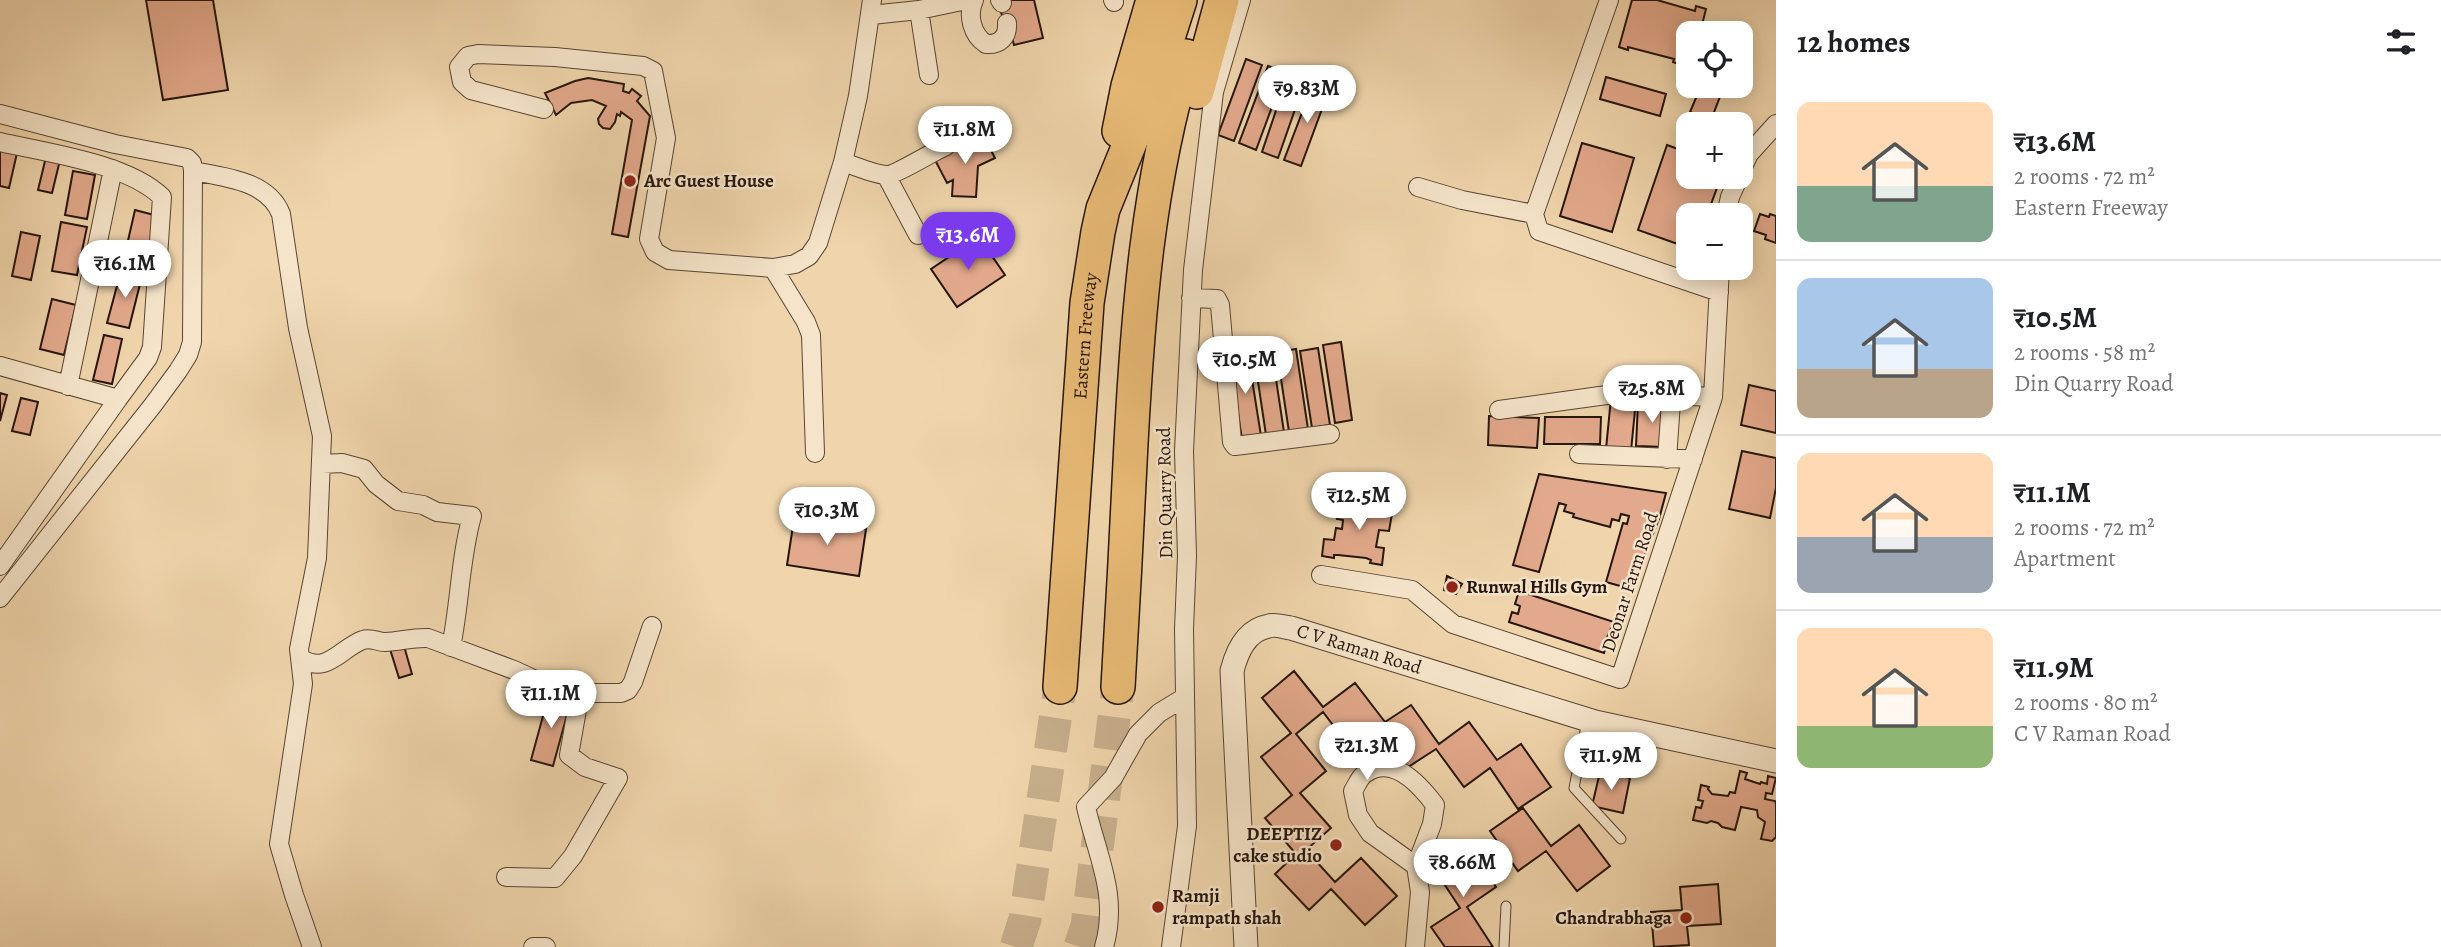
<!DOCTYPE html>
<html lang="en">
<head>
<meta charset="utf-8">
<style>
  :root { --surface:#fff; --page:#f6f6f6; --text:#202124; --muted:#757577; --line:#e0e0e0; --accent:#7c3aed }
  body { margin:0; font-family:Alegreya,serif; background:var(--page); color:var(--text); height:100vh; display:flex; flex-direction:column; font-size:26px; white-space:nowrap }
  * { box-sizing:border-box; margin:0 }
  p { font-size:23px; color:var(--muted) }
  .icon { flex:none; width:38px; height:38px; fill:none; stroke:currentColor; stroke-width:2; stroke-linecap:round; stroke-linejoin:round }
  .map { position:relative; flex:1; overflow:hidden }
  .panel { display:flex; flex-direction:column; background:var(--surface); width:665px }
  .panel>* { flex:none }
  .tools { position:absolute; left:1676px; top:21px; display:grid; gap:14px }
  .tools a { display:grid; place-items:center; width:77px; height:77px; border-radius:14px; background:var(--surface); box-shadow:0 4px 18px #0003; font-size:35px }
  .price { position:absolute; translate:-50% -60px; padding:0 16px; border-radius:24px; background:#fff; color:#222; font-size:23px; line-height:46px; filter:drop-shadow(0 2px 4px #0008) }
  .price::after { content:''; position:absolute; left:50%; top:42px; width:21px; height:16px; margin-left:-10px; background:inherit; clip-path:polygon(0 0,100% 0,50% 100%) }
  .price.active { background:var(--accent); color:#fff }
  ul { padding:0; list-style:none }
  li { display:flex; align-items:center; gap:21px; height:175px; padding:0 21px }
  li+li { border-top:2px solid var(--line) }
  li span { display:grid; place-items:center; flex:none; width:196px; height:140px; border-radius:14px; color:#555 }
  li>.icon { margin-inline-start:auto }
  span .icon { width:84px; height:84px; fill:#fffc; stroke-width:1 }
  li b { font-size:30px }
  h2 { display:flex; justify-content:space-between; align-items:center; height:84px; padding:0 21px; font-size:30px }
  main { display:flex; flex:1; min-height:0 }
  .map>svg:first-child { display:block }
</style>
</head>
<body>
<main>
<div class="map">
<svg width="1776" height="947" viewBox="0 0 1776 947">
  <rect width="100%" height="100%" fill="#f0d5ac"/>
  <filter id="stains"><feTurbulence type="fractalNoise" baseFrequency=".00286" numOctaves="4"/><feColorMatrix values="0 0 0 0 .2 0 0 0 0 .09 0 0 0 0 .02 0 0 0 .5 -.17"/></filter>
  <radialGradient id="worn" r=".72"><stop offset=".6" stop-color="#630" stop-opacity="0"/><stop offset="1" stop-color="#630" stop-opacity=".3"/></radialGradient>
  <path fill="#e3a98c" stroke="#25150b" stroke-width="2" d="M146,0H213L228,90L163,100Z
    M1003,0H1034L1043,38L1014,45L1008,22L1004,23L1000,8Z
    M1632,0H1657L1695,11L1696,6L1706,9L1700,33H1689V67L1673,62L1674,59L1628,47V50L1619,47Z
    M1246,59L1262,65L1234,141L1218,135Z
    M1268,66L1285,72L1256,150L1239,143Z
    M1288,75L1305,81L1278,158L1262,152Z
    M1606,77L1666,94L1660,116L1600,99Z
    M588,78L624,84L623,91L629,93L632,89L641,96L637,101L650,116L628,237L612,234L632,120L621,112L620,116L617,114L615,122L610,129L603,128L599,124L598,119L606,106L592,100L571,103L556,115L545,93L575,81Z
    M1313,84L1329,90L1301,166L1284,160Z
    M1701,86L1721,94L1711,120L1690,112Z
    M983,135L995,158L978,166L976,197L952,196L953,180L947,183L935,160Z
    M1582,143L1634,158L1612,232L1560,216Z
    M1667,145L1689,153V177H1721L1707,215H1689V248L1638,230Z
    M0,149L17,153L9,188L0,186Z
    M46,157L60,160L52,193L38,190Z
    M73,171L95,175L87,219L65,215Z
    M135,210L158,216L147,264L124,258Z
    M1760,214L1769,217L1770,214L1776,216V243L1765,239L1766,235L1754,231Z
    M61,222L87,227L77,275L52,271Z
    M21,232L40,236L31,280L12,276Z
    M979,237L1005,275L957,307L931,269Z
    M121,271L142,276L129,328L107,323Z
    M52,299L76,305L64,355L40,349Z
    M104,335L122,339L112,384L93,380Z
    M1341,342L1352,420L1335,423L1323,345Z
    M1318,348L1330,425L1312,428L1300,351Z
    M1296,349L1308,429L1289,432L1277,352Z
    M1272,353L1284,432L1266,435L1254,355Z
    M1248,354L1261,436L1242,439L1229,357Z
    M1749,385L1776,391V433L1741,425Z
    M0,393L7,395L0,421Z
    M21,398L38,402L30,435L12,431Z
    M1611,398L1636,400L1631,451L1606,449Z
    M1638,403L1668,404L1665,447L1636,446Z
    M1489,416L1539,418L1537,448L1488,445Z
    M1545,417H1601L1600,444H1544Z
    M1742,451L1776,458V488L1770,518L1729,509Z
    M1539,474L1666,493L1659,519L1631,589L1606,582L1623,523L1627,524L1629,516L1621,514L1619,521L1612,519L1610,527L1573,517L1574,514L1564,511L1566,505L1559,503L1539,572L1513,565Z
    M1340,497L1356,499L1355,517L1366,519L1368,502L1378,503V508H1393L1389,531L1379,530L1376,547L1384,548L1382,565L1370,563L1371,560L1366,558L1338,555H1334V558L1322,556L1324,539L1334,540L1336,528L1342,529L1343,520L1337,519Z
    M794,519L866,529L859,576L787,565Z
    M1447,576L1462,584L1456,594L1444,590Z
    M1519,591L1614,622L1605,642L1607,643L1604,653L1509,622L1512,612L1518,614L1520,606L1515,604Z
    M404,646L412,674L399,678L390,649Z
    M1294,671L1323,707L1355,683L1385,722L1411,705L1439,744L1469,722L1497,760L1521,744L1551,787L1518,809L1490,768L1464,787L1436,749L1402,771L1375,730L1351,749L1323,712L1296,734L1326,771L1300,793L1331,828L1306,850L1335,882L1361,858L1397,896L1365,925L1331,889L1309,910L1275,874L1296,854L1265,818L1292,795L1261,757L1291,733L1262,698Z
    M549,694L571,700L553,766L531,760Z
    M1740,771L1747,773L1745,779L1760,784L1761,782L1767,784L1768,776L1776,778L1772,794L1766,793L1765,799L1775,801L1776,804V837L1772,841L1761,839L1765,822L1758,817L1757,810L1741,807L1735,830L1722,827L1718,823L1711,821L1707,823L1693,820L1696,807L1701,808L1703,801L1698,800L1701,785L1709,787L1708,789L1712,794L1728,796L1730,792L1735,793Z
    M1600,772L1630,778L1623,813L1592,806Z
    M1523,808L1551,846L1579,825L1610,866L1577,891L1546,851L1518,871L1490,831Z
    M1468,844L1496,887L1467,907L1493,947H1445L1431,927L1460,908L1433,867Z
    M1718,884L1721,924L1687,926L1689,945L1654,947L1651,912L1682,910L1680,887Z"/>
  <g fill="none" stroke-linecap="round" stroke-linejoin="round">
    <path stroke="#c7af8c" stroke-width="33" stroke-dasharray="33 17" stroke-linecap="butt" d="M1016,947L1025,919L1060,687
      M1080,947L1087,926L1118,687"/>
    <defs>
      <path id="service" d="M1587,721L1574,788L1621,839
        M1504,947L1506,906"/>
      <path id="minor" d="M974,0C967,15 972,35 986,44C1000,45 1008,37 1007,23
        M1000,0L1002,3
        M1113,0L1114,2
        M1609,0L1534,214L1539,231L1719,292
        M919,10L929,75
        M871,15L919,10L962,1L973,2
        M544,109L471,90L462,82L459,67L468,56L478,54L555,57L643,66L653,71L666,138L649,239L655,252L669,260L773,268L795,264L809,256L818,243L843,162L858,96L872,0
        M0,114L115,144L187,158L192,163L193,171L192,342L188,355L178,371L153,405L0,598
        M0,142C47,153 127,163 162,197L152,347L148,358L118,399L0,366
        M843,162C856,166 872,174 886,175C894,176 934,151 946,146
        M193,171C225,177 268,181 281,214L298,328L322,436L317,558L299,649L303,684L279,844L294,895L312,947
        M1741,171L1749,154L1776,124
        M886,175L918,235
        M1418,187L1462,200L1534,214
        M1726,215L1730,197L1739,177
        M773,268L806,322L811,335L815,453
        M1191,298L1217,299L1220,305L1232,442L1235,446L1330,434
        M68,386L113,169
        M1499,410L1621,393L1713,397
        M1579,454L1693,459
        M1667,459L1671,402
        M322,464L342,463L364,469L376,484L398,501L423,505L437,512L472,516C460,558 460,604 451,647
        M0,566L118,399
        M1321,575L1412,590L1453,624L1620,679L1713,397L1720,268
        M301,658C326,676 342,647 363,640C371,637 377,642 385,642C399,642 413,637 428,638L514,670L557,690L570,693H621L628,690L633,682L652,626
        M506,877L555,878L573,856L618,778L585,767L569,755L580,693
        M533,947H546
        M1104,947C1119,895 1097,856 1086,807L1113,778L1138,734L1159,713L1185,697
        M1171,947L1187,826L1184,629L1187,556L1184,451L1193,270L1214,92L1241,0
        M1415,947L1420,892L1416,866L1432,824L1435,805C1420,785 1393,754 1366,773C1360,776 1357,785 1353,791L1358,815L1370,833L1416,866"/>
      <g id="tertiary">
        <path id="s1" d="M1246,947L1232,671C1237,651 1246,630 1269,626C1275,624 1284,627 1291,628L1595,722L1776,761"/>
      </g>
      <g id="motorway">
        <path d="M1197,92L1222,0"/>
        <path d="M1119,131L1128,86L1153,0"/>
        <path id="s2" d="M1060,687L1087,303L1098,232L1103,209L1151,91L1180,0"/>
        <path d="M1118,687C1123,606 1127,524 1131,443C1138,312 1148,182 1186,56"/>
      </g>
    </defs>
    <use href="#service" stroke="#584533" stroke-width="11"/>
    <use href="#minor" stroke="#584533" stroke-width="20"/>
    <use href="#tertiary" stroke="#584533" stroke-width="25"/>
    <use href="#motorway" stroke="#25150b" stroke-width="36"/>
    <use href="#service" stroke="#f5e4c9" stroke-width="9"/>
    <use href="#minor" stroke="#f5e4c9" stroke-width="18"/>
    <use href="#tertiary" stroke="#f5e4c9" stroke-width="23"/>
    <use href="#motorway" stroke="#e8ba76" stroke-width="33"/>
  </g>
  <g fill="#8f2418" stroke="#f5e4c9" stroke-width="2.5">
    <circle cx="630" cy="181" r="7"/>
    <circle cx="1452" cy="587" r="7"/>
    <circle cx="1336" cy="845" r="7"/>
    <circle cx="1158" cy="907" r="7"/>
    <circle cx="1686" cy="918" r="7"/>
  </g>
  <g text-anchor="middle" dominant-baseline="central" stroke-width="5" stroke-linejoin="round" paint-order="stroke">
    <g font-size="19" font-weight="bold" fill="#25150b" stroke="#f5e4c9" text-anchor="start">
      <text x="644" y="181">Arc Guest House</text>
      <text x="1466" y="587">Runwal Hills Gym</text>
      <text x="1322" y="834" text-anchor="end">DEEPTIZ<tspan x="1322" dy="22">cake studio</tspan></text>
      <text x="1172" y="896">Ramji<tspan x="1172" dy="22">rampath shah</tspan></text>
      <text x="1672" y="918" text-anchor="end">Chandrabhaga</text>
    </g>
    <g font-size="19" fill="#25150b" stroke="#f5e4c9">
      <text stroke="none"><textPath href="#s2" startOffset="352">Eastern Freeway</textPath></text>
      <text transform="translate(1165 493) rotate(-91)">Din Quarry Road</text>
      <text transform="translate(1630 582) rotate(-72)">Deonar Farm Road</text>
      <text stroke="none"><textPath href="#s1" startOffset="432">C V Raman Road</textPath></text>
    </g>
  </g>
  <rect width="100%" height="100%" filter="url(#stains)"/>
  <rect width="100%" height="100%" fill="url(#worn)"/>
</svg>
<div class="tools">
<a><svg class="icon" aria-label="locate" viewBox="0 0 24 24"><circle cx="12" cy="12" r="6"/><path d="M12 2v4M12 18v4M2 12h4M18 12h4"/></svg></a>
<a>+</a>
<a>−</a>
</div>
<b class="price" style="left:1307px;top:125px">₹9.83M</b>
<b class="price" style="left:965px;top:166px">₹11.8M</b>
<b class="price active" style="left:968px;top:272px">₹13.6M</b>
<b class="price" style="left:125px;top:300px">₹16.1M</b>
<b class="price" style="left:1245px;top:396px">₹10.5M</b>
<b class="price" style="left:1652px;top:425px">₹25.8M</b>
<b class="price" style="left:1359px;top:532px">₹12.5M</b>
<b class="price" style="left:827px;top:547px">₹10.3M</b>
<b class="price" style="left:551px;top:730px">₹11.1M</b>
<b class="price" style="left:1367px;top:782px">₹21.3M</b>
<b class="price" style="left:1611px;top:792px">₹11.9M</b>
<b class="price" style="left:1463px;top:899px">₹8.66M</b>
</div>
<section class="panel">
<h2>12 homes<svg class="icon" aria-label="filters" viewBox="0 0 24 24"><path d="M4 7h16M4 17h16"/><circle cx="9" cy="7" r="2"/><circle cx="15" cy="17" r="2"/></svg></h2>
<ul>
<li><span style="background:linear-gradient(#ffd9b3 60%,#7fa58c 0)"><svg class="icon" aria-label="home" viewBox="0 0 24 24"><path d="M3 11l9-7 9 7M6 9v11h12V9"/></svg></span><div><b>₹13.6M</b><p>2 rooms · 72 m²</p><p>Eastern Freeway</p></div></li>
<li><span style="background:linear-gradient(#a9c7e8 65%,#b9a48a 0)"><svg class="icon" aria-label="home" viewBox="0 0 24 24"><path d="M3 11l9-7 9 7M6 9v11h12V9"/></svg></span><div><b>₹10.5M</b><p>2 rooms · 58 m²</p><p>Din Quarry Road</p></div></li>
<li><span style="background:linear-gradient(#ffd9b3 60%,#9aa5b1 0)"><svg class="icon" aria-label="home" viewBox="0 0 24 24"><path d="M3 11l9-7 9 7M6 9v11h12V9"/></svg></span><div><b>₹11.1M</b><p>2 rooms · 72 m²</p><p>Apartment</p></div></li>
<li><span style="background:linear-gradient(#ffd9b3 70%,#8fb573 0)"><svg class="icon" aria-label="home" viewBox="0 0 24 24"><path d="M3 11l9-7 9 7M6 9v11h12V9"/></svg></span><div><b>₹11.9M</b><p>2 rooms · 80 m²</p><p>C V Raman Road</p></div></li>
</ul>
</section>
</main>
</body>
</html>
